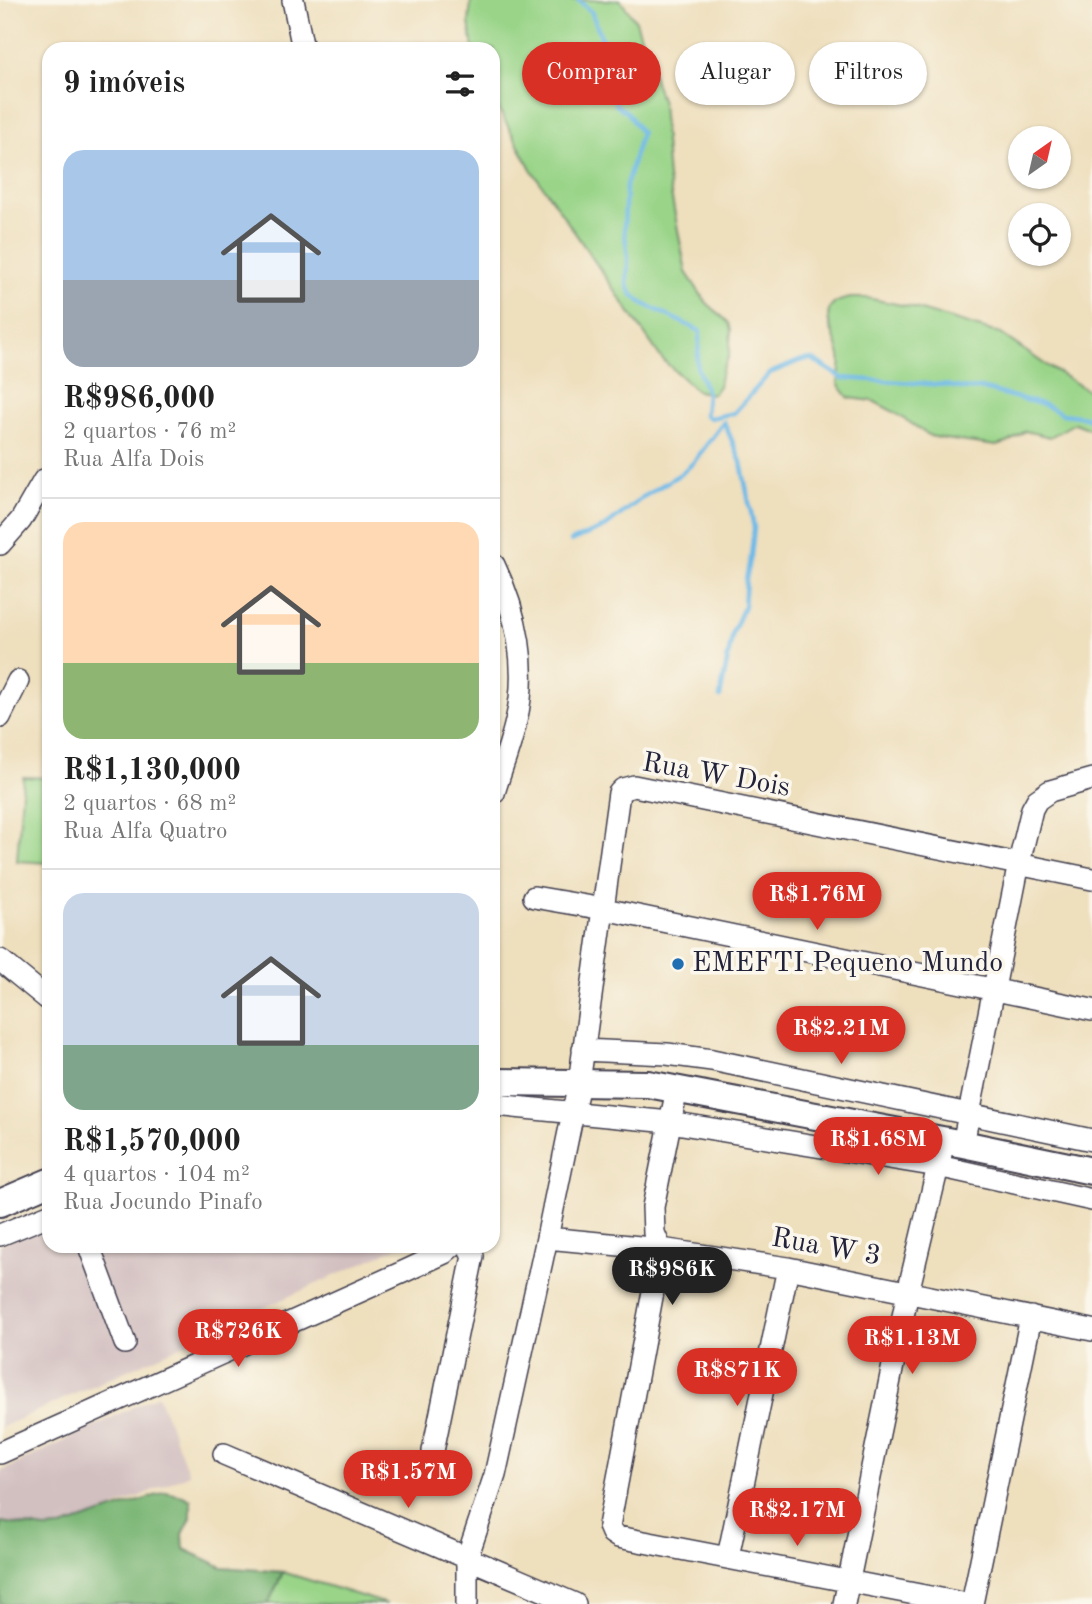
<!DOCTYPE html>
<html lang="pt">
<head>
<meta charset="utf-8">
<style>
  :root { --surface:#fff; --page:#f2f2f2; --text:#222; --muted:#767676; --line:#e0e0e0; --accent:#d93025 }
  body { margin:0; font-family:"Old Standard TT",serif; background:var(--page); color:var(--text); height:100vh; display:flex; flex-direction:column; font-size:26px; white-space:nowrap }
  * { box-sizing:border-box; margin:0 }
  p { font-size:23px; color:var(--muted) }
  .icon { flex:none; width:38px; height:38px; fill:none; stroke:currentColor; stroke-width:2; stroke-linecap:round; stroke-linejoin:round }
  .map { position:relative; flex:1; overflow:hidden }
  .sheet { position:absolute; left:42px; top:42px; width:458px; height:1211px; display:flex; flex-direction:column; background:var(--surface); border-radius:21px; box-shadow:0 2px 5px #0004 }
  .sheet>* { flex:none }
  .hud { position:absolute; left:522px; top:42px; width:466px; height:63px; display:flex; gap:14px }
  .needle { width:46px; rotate:34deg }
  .tools { position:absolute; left:1008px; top:126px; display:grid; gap:14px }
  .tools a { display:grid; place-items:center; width:63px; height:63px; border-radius:50%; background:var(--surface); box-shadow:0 2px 5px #0004; font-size:35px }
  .price { position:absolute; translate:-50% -60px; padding:0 16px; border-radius:24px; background:var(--accent); color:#fff; font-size:23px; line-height:46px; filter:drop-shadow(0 2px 4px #0008) }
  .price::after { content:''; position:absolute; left:50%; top:42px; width:21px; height:16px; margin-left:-10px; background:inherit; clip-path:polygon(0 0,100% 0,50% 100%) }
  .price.on { background:#222; color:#fff }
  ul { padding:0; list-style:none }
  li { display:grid; align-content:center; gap:14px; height:371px; padding:0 21px }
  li+li { border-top:2px solid var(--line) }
  li span { display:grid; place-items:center; height:217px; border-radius:21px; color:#555 }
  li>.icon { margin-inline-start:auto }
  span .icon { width:126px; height:126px; fill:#fffc; stroke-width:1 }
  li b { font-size:30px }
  h2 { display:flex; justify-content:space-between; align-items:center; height:84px; padding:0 21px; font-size:30px }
  .tag { padding:0 24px; border-radius:32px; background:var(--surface); box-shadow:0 2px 5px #0004; font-size:24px; line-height:63px }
  .tag.on { background:var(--accent); color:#fff }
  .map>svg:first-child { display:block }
</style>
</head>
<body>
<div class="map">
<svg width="1092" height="1604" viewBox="0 0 1092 1604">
  <rect width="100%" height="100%" fill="#fbf7ec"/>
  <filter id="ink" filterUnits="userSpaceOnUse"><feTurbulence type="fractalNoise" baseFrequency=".0143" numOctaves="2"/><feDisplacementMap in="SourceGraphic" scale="14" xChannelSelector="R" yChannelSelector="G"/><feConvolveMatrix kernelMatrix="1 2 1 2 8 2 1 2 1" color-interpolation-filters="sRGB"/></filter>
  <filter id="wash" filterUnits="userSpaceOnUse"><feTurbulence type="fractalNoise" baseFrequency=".00686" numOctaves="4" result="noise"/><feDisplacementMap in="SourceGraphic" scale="28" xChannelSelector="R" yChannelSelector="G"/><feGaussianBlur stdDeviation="1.57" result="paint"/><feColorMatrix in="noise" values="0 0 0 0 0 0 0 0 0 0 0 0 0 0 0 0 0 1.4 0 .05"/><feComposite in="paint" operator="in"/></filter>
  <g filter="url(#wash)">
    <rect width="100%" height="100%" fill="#eedfbd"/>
    <path fill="#d2bfc0" d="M49,1225V1246H400L0,1428V1244Z
      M158,1395L189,1474L0,1559V1472Z"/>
    <path fill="#99d488" stroke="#5e7b62" stroke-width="2" d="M471,0H620L636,21L662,103L668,178L686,272L706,302L729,323L731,330L729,356L722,370L719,386L713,394L697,391L662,359L531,169L494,100V49H473L469,23Z
      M851,298H867L911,307L1001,334L1043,363L1092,393V430L1075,423L1050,437L1025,431L1009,442L996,446L945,439L930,436L894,412L873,401L849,398L838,384C839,375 842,365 840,356C836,333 810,304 851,298Z
      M23,777L49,778V863L17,861Z
      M283,1572L286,1573L387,1604H268Z"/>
    <path fill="#7ab674" stroke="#4e6c58" stroke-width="2" d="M166,1492L183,1496L191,1500V1518L183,1534L184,1549L222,1567L283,1572L268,1604H0L1,1522L45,1529L59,1528Z"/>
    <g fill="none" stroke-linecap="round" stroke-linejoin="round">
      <path stroke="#6db9e7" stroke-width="4.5" d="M578,0L591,11L595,21L603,42V55L598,68L599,77L610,91L617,106L627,112L641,133L626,186L624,228L628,258L627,284L631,293L642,303L700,331L697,367L707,393L705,416L710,418L734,413L770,373L802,360L812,359L842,378L944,385L967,389L980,388L1045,405L1063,414L1086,417L1092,421
        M571,541L605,527L643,497L682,473L693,463L723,423
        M720,697L733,632L744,607L746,579L751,556L754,528L741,462L724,422"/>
    </g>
  </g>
  <g filter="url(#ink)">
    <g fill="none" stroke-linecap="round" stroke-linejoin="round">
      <defs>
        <path id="minor" d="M293,0L303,49
          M0,544L21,520L44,480
          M494,565C517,613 529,668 516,721C511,745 501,769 494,793
          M0,717L18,681
          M534,897L604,909L1092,1010
          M0,960L49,1000
          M583,1050L667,1054L712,1060L1092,1140
          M677,1089L653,1207L654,1233L661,1249L609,1526L612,1533L618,1537L967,1604
          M494,1105L670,1122L938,1166L1092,1200
          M963,1144L1019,863L1032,809L1037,800L1050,791L1092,779
          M0,1235L49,1215
          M547,1238L661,1249L788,1268L1092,1330
          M89,1246L125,1343
          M433,1451L473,1256L468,1246
          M0,1453L403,1272L444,1253L452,1246
          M224,1454L575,1604
          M728,1557L788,1268
          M467,1604V1558L495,1475L547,1238L579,1083L619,793L623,789L634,786L1092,879
          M844,1604L908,1292L941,1154
          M972,1604L1031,1317"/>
        <path id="major" d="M494,1082L648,1084L963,1144L1092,1171
          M0,1203L49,1182"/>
      </defs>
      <use href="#minor" stroke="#413e4e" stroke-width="24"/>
      <use href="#major" stroke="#413e4e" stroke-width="30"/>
      <use href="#minor" stroke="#fff" stroke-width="21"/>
      <use href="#major" stroke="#fff" stroke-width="26"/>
    </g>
  </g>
  <circle fill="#1f6fb2" stroke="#fbf7ec" stroke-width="2.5" cx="678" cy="964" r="7"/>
  <g text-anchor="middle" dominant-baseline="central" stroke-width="7" stroke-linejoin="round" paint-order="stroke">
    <g font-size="28" fill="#22223b" stroke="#fbf7ec">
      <text transform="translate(716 776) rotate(10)">Rua W Dois</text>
      <text transform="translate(826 1248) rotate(10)">Rua W 3</text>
    </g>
    <g font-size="28" fill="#22223b" stroke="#fbf7ec" text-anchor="start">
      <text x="692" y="964">EMEFTI Pequeno Mundo</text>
    </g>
  </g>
</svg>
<div class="tools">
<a><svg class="needle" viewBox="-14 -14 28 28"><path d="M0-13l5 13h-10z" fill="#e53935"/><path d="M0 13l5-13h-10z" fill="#767676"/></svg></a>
<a><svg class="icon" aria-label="locate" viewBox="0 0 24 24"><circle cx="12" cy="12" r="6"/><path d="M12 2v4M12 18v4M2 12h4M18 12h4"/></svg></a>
</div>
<b class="price" style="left:817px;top:932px">R$1.76M</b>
<b class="price" style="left:841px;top:1066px">R$2.21M</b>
<b class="price" style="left:878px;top:1177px">R$1.68M</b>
<b class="price on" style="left:672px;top:1307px">R$986K</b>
<b class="price" style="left:238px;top:1369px">R$726K</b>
<b class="price" style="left:912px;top:1376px">R$1.13M</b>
<b class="price" style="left:737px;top:1408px">R$871K</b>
<b class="price" style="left:408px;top:1510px">R$1.57M</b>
<b class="price" style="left:797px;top:1548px">R$2.17M</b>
<div class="hud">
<a class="tag on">Comprar</a>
<a class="tag">Alugar</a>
<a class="tag">Filtros</a>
</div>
<section class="sheet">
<h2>9 imóveis<svg class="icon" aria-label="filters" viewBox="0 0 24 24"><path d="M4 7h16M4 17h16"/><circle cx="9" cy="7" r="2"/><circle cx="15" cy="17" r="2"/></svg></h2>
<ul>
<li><span style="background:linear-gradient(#a9c7e8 60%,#9aa5b1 0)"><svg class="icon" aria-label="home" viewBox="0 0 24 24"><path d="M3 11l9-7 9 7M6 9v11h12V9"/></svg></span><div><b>R$986,000</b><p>2 quartos · 76 m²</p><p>Rua Alfa Dois</p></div></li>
<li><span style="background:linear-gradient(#ffd9b3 65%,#8fb573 0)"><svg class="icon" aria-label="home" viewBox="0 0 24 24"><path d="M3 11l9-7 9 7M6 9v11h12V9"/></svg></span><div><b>R$1,130,000</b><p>2 quartos · 68 m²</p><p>Rua Alfa Quatro</p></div></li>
<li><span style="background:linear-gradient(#c9d6e8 70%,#7fa58c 0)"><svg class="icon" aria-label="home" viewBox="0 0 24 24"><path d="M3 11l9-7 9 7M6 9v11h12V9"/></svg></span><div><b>R$1,570,000</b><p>4 quartos · 104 m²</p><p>Rua Jocundo Pinafo</p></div></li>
</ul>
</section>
</div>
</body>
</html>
